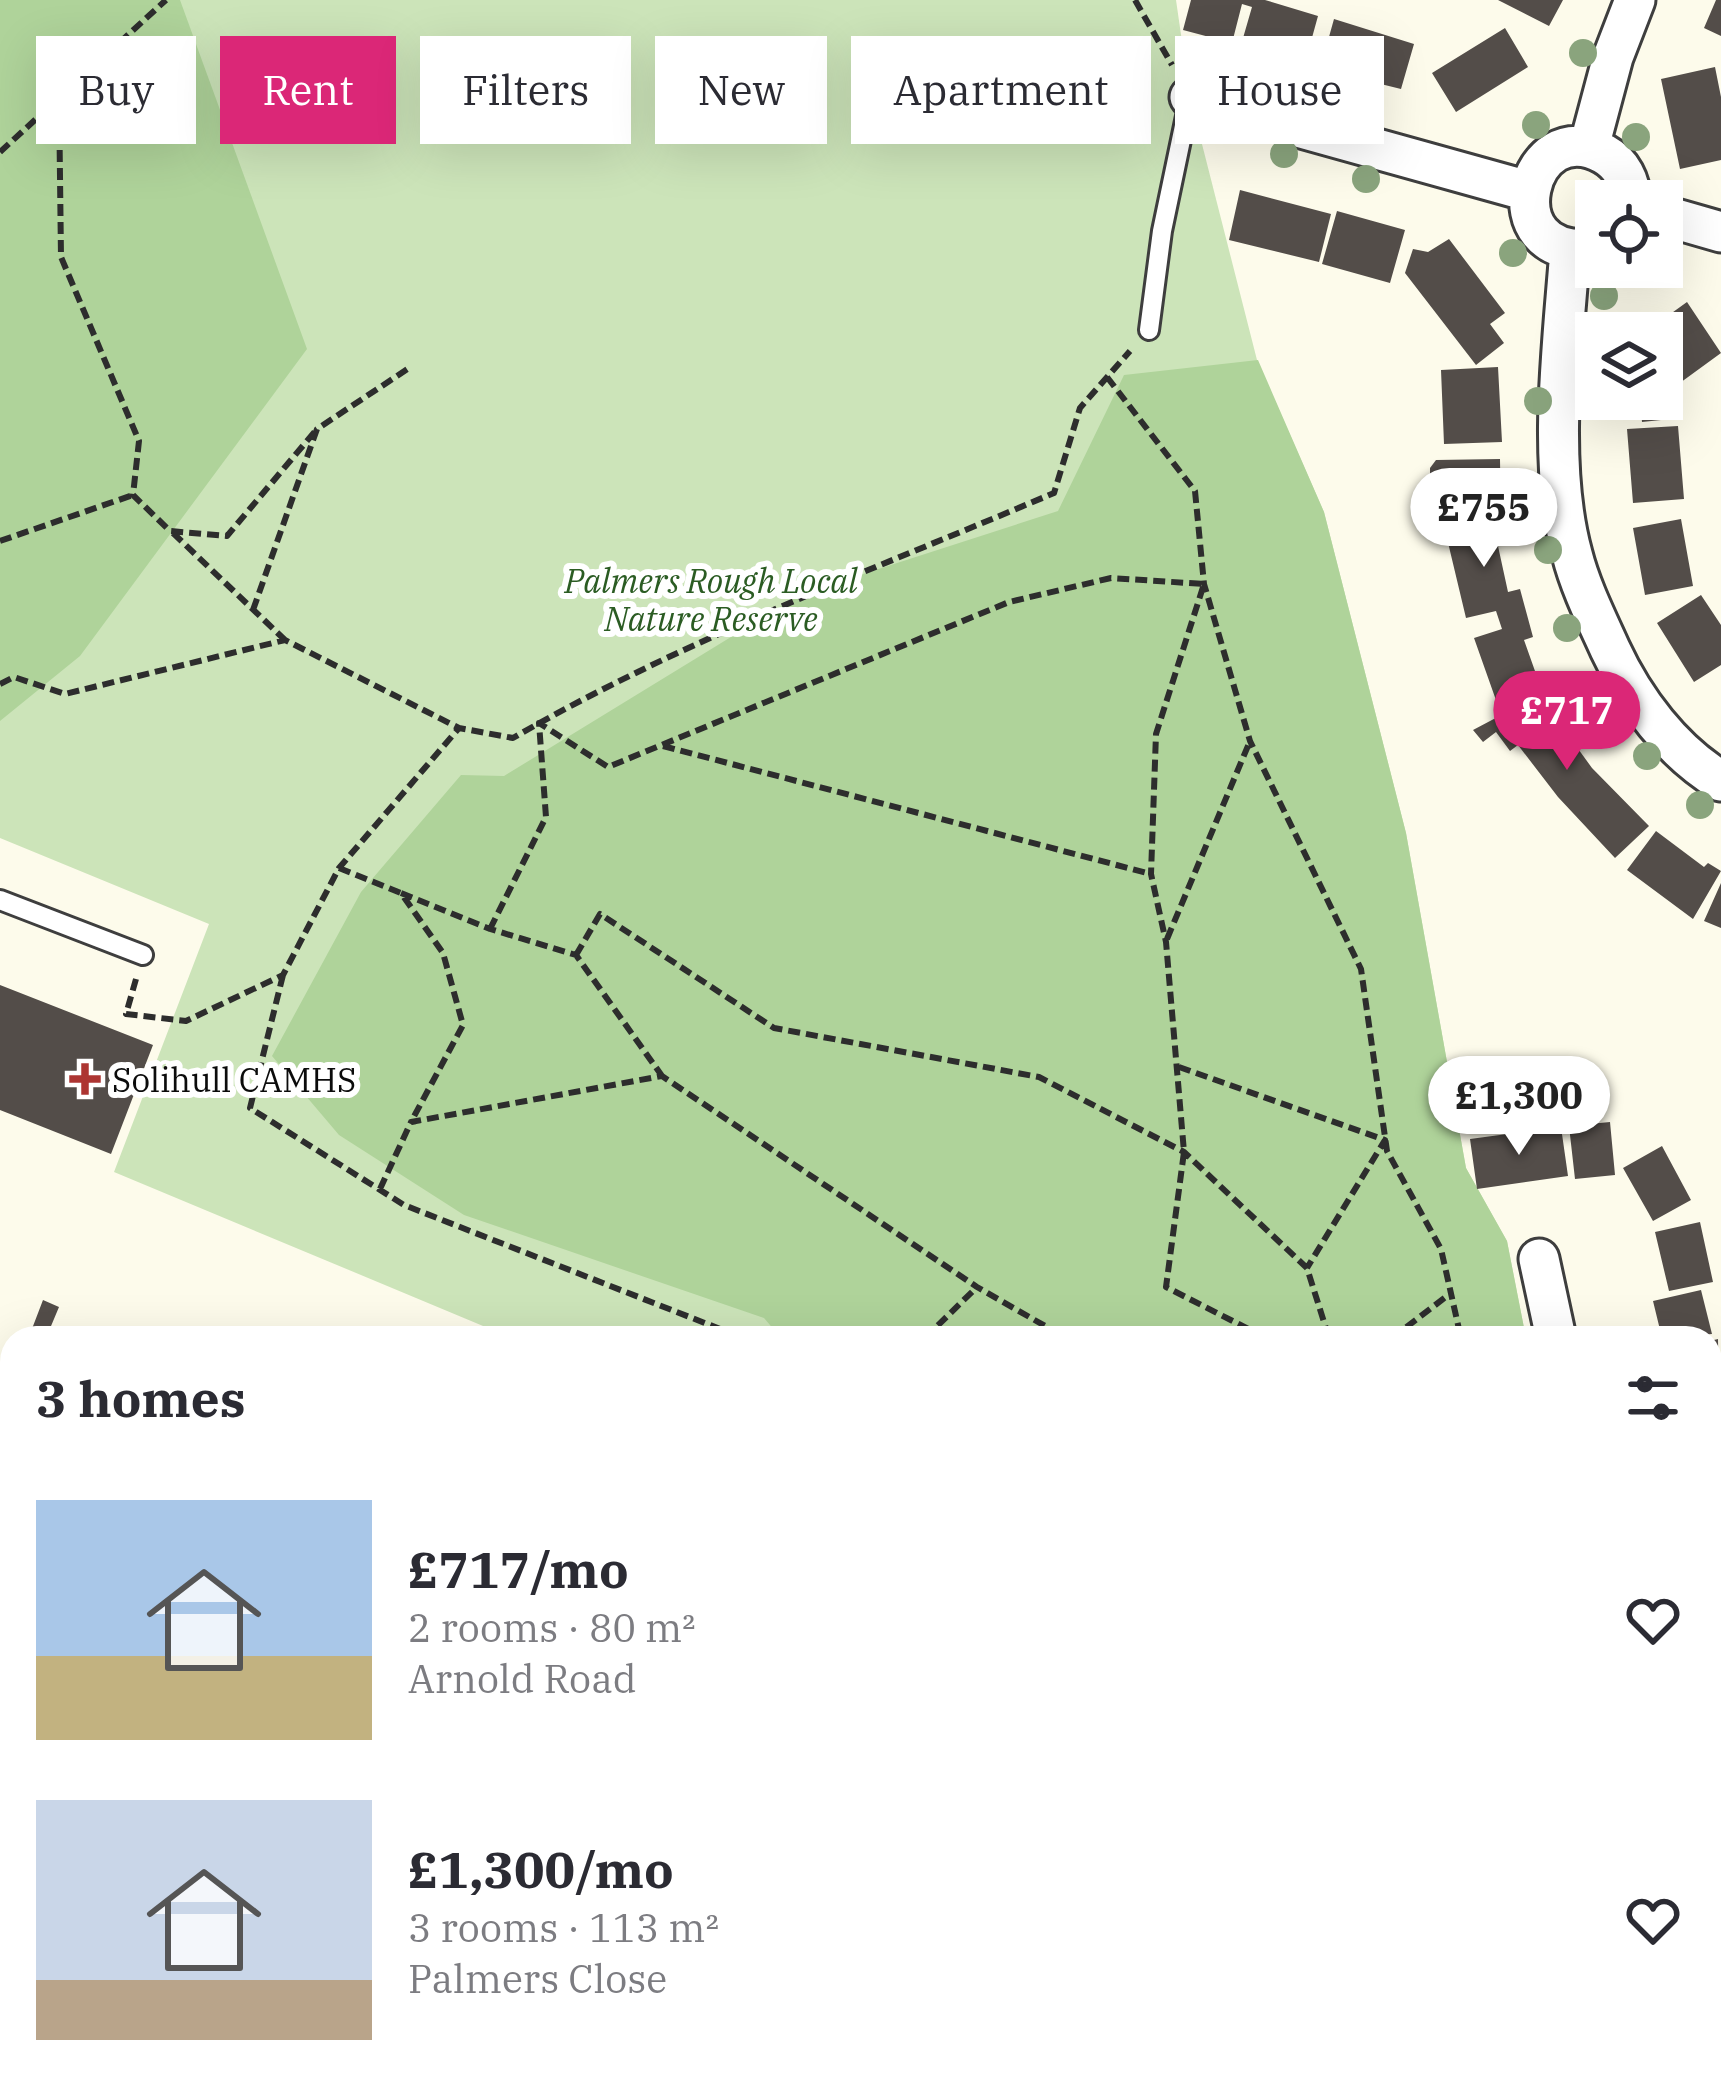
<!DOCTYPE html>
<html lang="en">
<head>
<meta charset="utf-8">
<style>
  :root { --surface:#fff; --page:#f7f7f7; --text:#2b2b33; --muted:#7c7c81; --accent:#db2777 }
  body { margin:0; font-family:"IBM Plex Serif",serif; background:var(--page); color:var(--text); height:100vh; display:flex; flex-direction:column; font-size:45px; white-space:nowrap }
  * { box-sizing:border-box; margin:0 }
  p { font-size:39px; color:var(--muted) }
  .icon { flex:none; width:66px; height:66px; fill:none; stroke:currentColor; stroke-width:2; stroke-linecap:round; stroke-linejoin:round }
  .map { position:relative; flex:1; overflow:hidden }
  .side { position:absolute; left:0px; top:1326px; width:1722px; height:768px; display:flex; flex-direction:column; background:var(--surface); border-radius:36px 36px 0 0; box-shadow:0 12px 48px #0002 }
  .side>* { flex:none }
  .banner { position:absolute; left:36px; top:36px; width:1650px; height:108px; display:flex; gap:24px }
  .tools { position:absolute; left:1575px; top:180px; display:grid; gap:24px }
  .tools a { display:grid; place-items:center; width:108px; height:108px; border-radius:0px; background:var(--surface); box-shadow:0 12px 48px #0002; font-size:60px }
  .price { position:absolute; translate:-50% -102px; padding:0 27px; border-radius:42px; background:#fff; color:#222; font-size:39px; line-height:78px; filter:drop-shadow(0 3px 6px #0008) }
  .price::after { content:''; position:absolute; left:50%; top:72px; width:36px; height:27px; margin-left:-18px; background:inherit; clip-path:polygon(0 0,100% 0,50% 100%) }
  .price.current { background:var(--accent); color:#fff }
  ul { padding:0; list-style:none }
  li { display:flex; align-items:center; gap:36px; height:300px; padding:0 36px }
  li span { display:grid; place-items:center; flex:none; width:336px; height:240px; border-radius:0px; color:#555 }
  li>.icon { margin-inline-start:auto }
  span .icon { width:144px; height:144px; fill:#fffc; stroke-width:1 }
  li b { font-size:51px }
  h2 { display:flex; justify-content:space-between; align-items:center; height:144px; padding:0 36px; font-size:51px }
  .tag { padding:0 42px; border-radius:0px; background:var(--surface); box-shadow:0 12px 48px #0002; font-size:42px; line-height:108px }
  .tag.current { background:var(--accent); color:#fff }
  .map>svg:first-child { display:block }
</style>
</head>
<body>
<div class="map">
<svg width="1721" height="2094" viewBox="0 0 1721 2094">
  <rect width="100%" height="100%" fill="#fdfbeb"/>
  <path fill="#cce4b9" d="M0,0H1176L1190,97L1257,360L1324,512L1406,833L1466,1168L1507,1241L1526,1338H512L114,1172L209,924L0,838Z"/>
  <path fill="#afd39a" d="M0,0H180L307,349L80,656L0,721Z
    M1258,360L1324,512L1406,833L1466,1168L1507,1241L1526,1338H781L764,1318L464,1215L339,1135L272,1056L361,892L461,775L504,776L801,594L1058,511L1124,375Z"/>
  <path fill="#d1dcbf" d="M0,1579L12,1583V2082H1710V1839L1721,1836V2094H0Z"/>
  <path fill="#534d49" d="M1191,0H1265L1318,16L1305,63L1241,45L1252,7L1242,4L1232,43L1183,30Z
    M1498,0H1563L1549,26Z
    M1716,0H1721V36L1704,28Z
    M1334,19L1414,44L1401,89L1320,69Z
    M1505,28L1528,67L1456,112L1432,73Z
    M1715,67L1721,97V160L1680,169L1661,79Z
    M1240,190L1331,214L1319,262L1229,240Z
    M1337,211L1405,230L1390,283L1322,264Z
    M1449,239L1505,313L1490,324L1504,343L1476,365L1405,273L1413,249L1428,252Z
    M1687,302L1721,353L1662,396V333H1644Z
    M1498,367L1502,442L1444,444L1441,370Z
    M1678,395L1680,418L1642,422L1640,399Z
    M1678,426L1684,499L1633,503L1627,429Z
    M1500,459L1501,528L1472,529V540L1475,552L1498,546L1508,592L1520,589L1533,637L1524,640L1541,688L1497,703L1474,638L1502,629L1496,611L1466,618L1445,530H1432L1431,511L1437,510V495L1430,489V468L1436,460Z
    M1681,519L1693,586L1645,595L1633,528Z
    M1701,595L1721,625V665L1694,682L1657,623Z
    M1539,695L1592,768L1649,826L1615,858L1558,797L1518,745L1510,751L1496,732L1483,742L1473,730Z
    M1656,831L1704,867L1708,863L1721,871L1693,919L1627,870Z
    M1721,883V928L1704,921Z
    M0,985L153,1045L111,1154L0,1110Z
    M1610,1122L1615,1175L1575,1179L1569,1126Z
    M1561,1127L1568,1176L1477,1189L1470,1139Z
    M1662,1146L1691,1200L1653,1221L1623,1168Z
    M1700,1222L1713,1282L1669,1291L1655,1232Z
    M1701,1290L1712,1334L1662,1338L1653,1301Z
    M43,1300L59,1307L46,1338L30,1334Z
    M1718,1339L1721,1568L1710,1571V1341Z
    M1714,1640L1721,1672V1714L1710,1716V1641Z"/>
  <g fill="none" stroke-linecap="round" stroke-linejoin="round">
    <defs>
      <path id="lane" d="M1149,330L1162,231L1190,97
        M0,900L143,955
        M0,1916L12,1927
        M184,2082L197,2094"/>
      <path id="street" d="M1190,97L1528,191
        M1589,147L1613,57L1635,0
        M1662,215L1721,232
        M1592,249C1490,259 1527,111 1604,154C1622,164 1630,181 1631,201
        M1570,250C1563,343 1547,463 1572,554C1580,586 1596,618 1610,649C1634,701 1672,751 1721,781
        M1539,1259L1556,1338"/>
      <path id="secondary" d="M0,1525L12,1529
        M1710,1810L1721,1807"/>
    </defs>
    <use href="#lane" stroke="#3e3e3e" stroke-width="24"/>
    <use href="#street" stroke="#3e3e3e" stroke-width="45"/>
    <use href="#secondary" stroke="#2d2d2d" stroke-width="60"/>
    <path stroke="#2d2d2d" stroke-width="6" stroke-dasharray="12 6" stroke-linecap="butt" d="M1135,0L1172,65
      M59,96L61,257L139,441L133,495L170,531L227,536L317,429
      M0,152L166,0
      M1107,377L1195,491L1204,584L1250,741L1361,969L1387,1151L1441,1249L1461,1338
      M173,533L285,640
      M0,541L133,495
      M253,610L317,429L409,368
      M0,684L14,677L65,694L285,640L459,728
      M663,746L1151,874
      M339,868L401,893L443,953L463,1025L411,1122
      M401,893L490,929L576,955L662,1076
      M490,929L546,817L539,723L608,767L1009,602L1111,578L1204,584L1156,734L1151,874L1166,942L1184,1152L1166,1287L1266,1338
      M1167,939L1250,741
      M576,955L600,914L774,1028L1039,1077L1184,1152L1307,1268L1329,1338
      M283,975L250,1108L404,1205L743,1338
      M136,979L126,1014L186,1021L283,975L339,868L459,728L513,738C684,639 873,570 1054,493L1080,408L1130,351
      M1179,1067L1385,1140L1307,1268
      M380,1189L411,1122L662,1076L977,1287L1066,1338
      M925,1338L977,1287
      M1392,1338L1451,1293"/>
    <use href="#lane" stroke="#fff" stroke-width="18"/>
    <use href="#street" stroke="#fff" stroke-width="39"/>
    <use href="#secondary" stroke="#f7f4ad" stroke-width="54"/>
  </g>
  <g fill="#8aa47d">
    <circle cx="1583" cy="53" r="14"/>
    <circle cx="1255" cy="93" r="14"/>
    <circle cx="1536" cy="125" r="14"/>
    <circle cx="1636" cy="137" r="14"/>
    <circle cx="1284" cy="154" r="14"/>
    <circle cx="1366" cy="179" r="14"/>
    <circle cx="1513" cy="253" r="14"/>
    <circle cx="1604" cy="296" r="14"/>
    <circle cx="1538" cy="401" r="14"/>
    <circle cx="1548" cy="550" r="14"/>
    <circle cx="1567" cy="628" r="14"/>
    <circle cx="1647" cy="756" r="14"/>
    <circle cx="1700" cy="805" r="14"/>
  </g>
  <path fill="#ad3532" stroke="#fff" stroke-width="4.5" d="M79 1061h12v12h12v12h-12v12h-12v-12h-12v-12h12z"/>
  <g text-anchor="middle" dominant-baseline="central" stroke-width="12" stroke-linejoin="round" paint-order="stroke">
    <g font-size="33" font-style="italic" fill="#2b5c23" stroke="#fff">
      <text x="711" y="580">Palmers Rough Local<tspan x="711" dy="38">Nature Reserve</tspan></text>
    </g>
    <g font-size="33" fill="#0b0b0b" stroke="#fff" text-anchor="start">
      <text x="112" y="1079">Solihull CAMHS</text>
    </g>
  </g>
</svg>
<div class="tools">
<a><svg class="icon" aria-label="locate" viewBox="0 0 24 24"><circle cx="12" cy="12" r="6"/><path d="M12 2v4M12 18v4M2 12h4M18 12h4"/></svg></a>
<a><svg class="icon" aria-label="layers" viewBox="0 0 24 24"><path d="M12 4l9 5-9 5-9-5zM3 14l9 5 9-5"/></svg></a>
</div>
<b class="price" style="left:1484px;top:570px">£755</b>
<b class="price current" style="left:1567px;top:773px">£717</b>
<b class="price" style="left:1519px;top:1158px">£1,300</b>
<div class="banner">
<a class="tag">Buy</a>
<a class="tag current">Rent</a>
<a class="tag">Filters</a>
<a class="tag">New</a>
<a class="tag">Apartment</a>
<a class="tag">House</a>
</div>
<section class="side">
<h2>3 homes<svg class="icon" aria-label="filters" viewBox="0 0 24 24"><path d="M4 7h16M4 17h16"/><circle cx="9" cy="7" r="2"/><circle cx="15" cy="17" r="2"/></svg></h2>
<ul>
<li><span style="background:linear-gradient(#a9c7e8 65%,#c2b280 0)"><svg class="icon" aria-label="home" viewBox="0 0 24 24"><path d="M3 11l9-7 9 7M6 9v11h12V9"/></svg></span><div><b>£717/mo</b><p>2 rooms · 80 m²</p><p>Arnold Road</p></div><svg class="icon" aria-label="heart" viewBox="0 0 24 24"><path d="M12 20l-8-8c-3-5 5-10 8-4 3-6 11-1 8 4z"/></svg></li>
<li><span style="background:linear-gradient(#c9d6e8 75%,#b9a48a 0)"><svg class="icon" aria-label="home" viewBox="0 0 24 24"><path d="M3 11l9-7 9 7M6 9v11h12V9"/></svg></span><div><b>£1,300/mo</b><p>3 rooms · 113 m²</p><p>Palmers Close</p></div><svg class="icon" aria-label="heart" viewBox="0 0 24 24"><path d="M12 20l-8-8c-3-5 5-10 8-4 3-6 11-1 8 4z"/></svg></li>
</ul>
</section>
</div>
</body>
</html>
